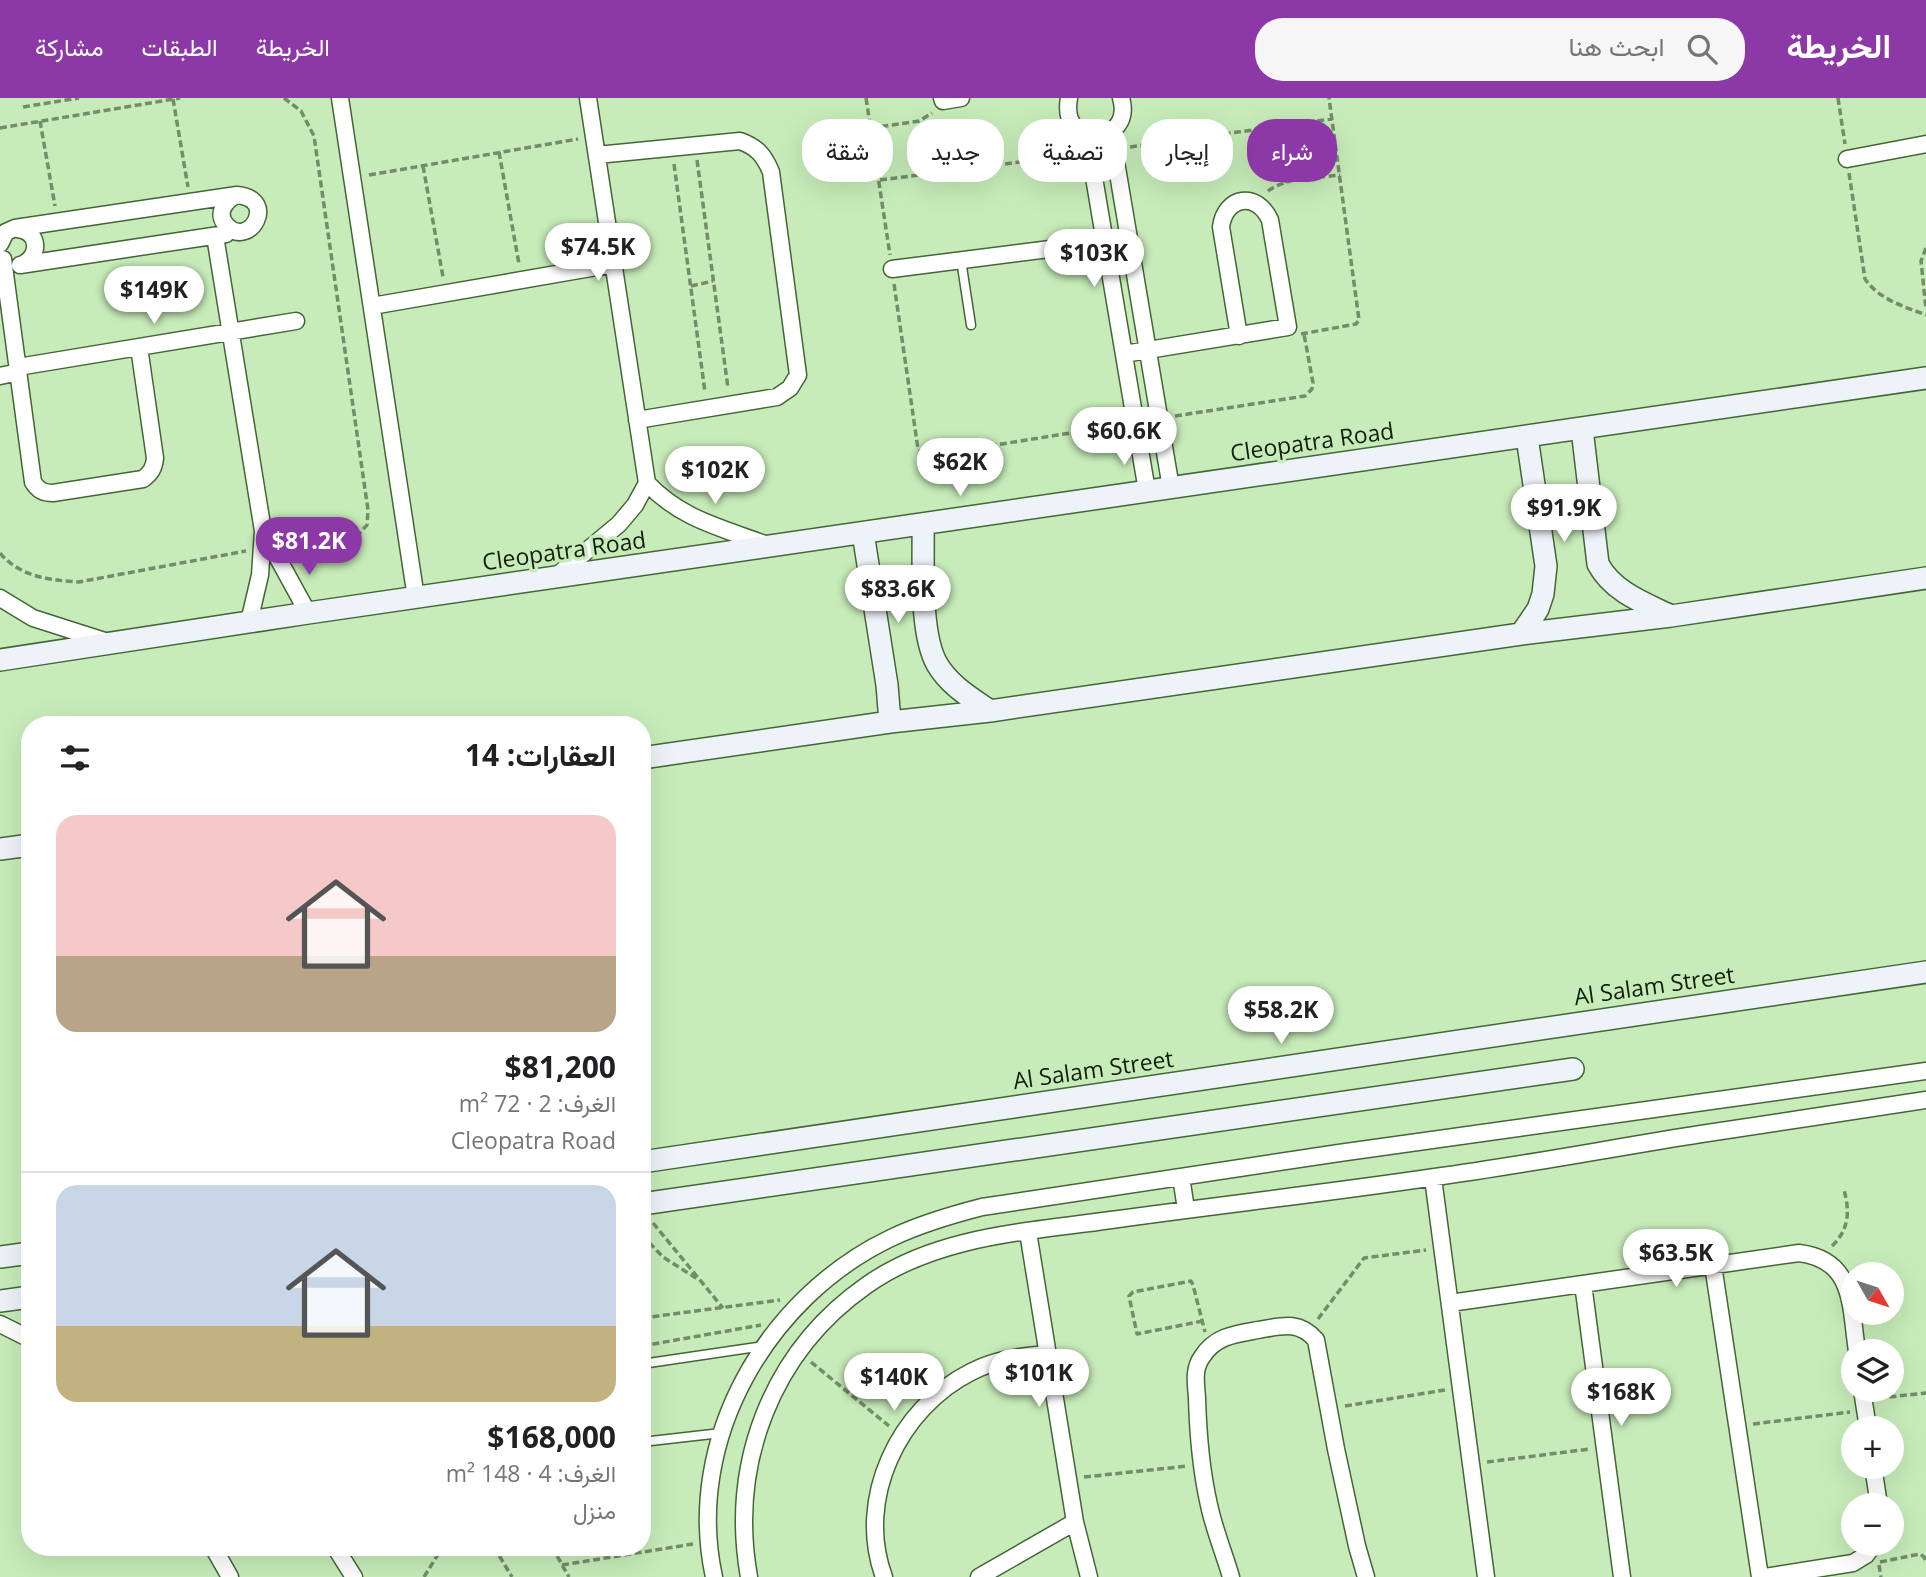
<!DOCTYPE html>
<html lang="ar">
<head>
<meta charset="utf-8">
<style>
  :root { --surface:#fff; --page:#f6f6f6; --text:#202124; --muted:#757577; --line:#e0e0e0; --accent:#8c38a7 }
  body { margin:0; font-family:"Open Sans",Vazirmatn,sans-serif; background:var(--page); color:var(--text); direction:rtl; height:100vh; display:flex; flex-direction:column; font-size:26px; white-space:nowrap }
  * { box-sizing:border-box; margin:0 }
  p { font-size:23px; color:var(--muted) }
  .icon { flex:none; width:38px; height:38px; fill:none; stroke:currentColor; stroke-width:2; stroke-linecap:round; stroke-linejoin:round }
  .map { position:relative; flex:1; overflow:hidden; direction:ltr }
  .side { position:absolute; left:21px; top:618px; width:630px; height:840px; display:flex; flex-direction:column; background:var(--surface); border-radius:28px; box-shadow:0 7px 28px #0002; direction:rtl }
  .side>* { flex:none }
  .hud { position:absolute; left:672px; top:21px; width:665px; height:63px; direction:rtl; display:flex; gap:14px }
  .needle { width:46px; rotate:129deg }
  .buttons { position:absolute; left:1841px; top:1164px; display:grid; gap:14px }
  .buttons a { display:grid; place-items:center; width:63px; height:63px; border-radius:50%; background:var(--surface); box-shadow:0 7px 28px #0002; font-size:35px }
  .price { position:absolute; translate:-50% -60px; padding:0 16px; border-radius:24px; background:#fff; color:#222; font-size:23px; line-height:46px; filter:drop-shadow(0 2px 4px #0008) }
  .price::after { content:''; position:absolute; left:50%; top:42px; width:21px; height:16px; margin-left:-10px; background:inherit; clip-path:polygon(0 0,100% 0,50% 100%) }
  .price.on { background:var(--accent); color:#fff }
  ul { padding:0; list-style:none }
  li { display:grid; align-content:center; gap:14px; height:371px; padding:0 35px }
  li+li { border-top:2px solid var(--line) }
  li span { display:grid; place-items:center; height:217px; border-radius:21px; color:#555 }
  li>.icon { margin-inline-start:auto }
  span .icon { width:126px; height:126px; fill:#fffc; stroke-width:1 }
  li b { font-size:30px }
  h2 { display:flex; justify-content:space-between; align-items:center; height:84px; padding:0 35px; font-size:30px }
  .chip { padding:0 24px; border-radius:28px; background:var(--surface); box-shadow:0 7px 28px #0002; font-size:24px; line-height:63px }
  .chip.on { background:var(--accent); color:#fff }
  header { display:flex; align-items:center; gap:42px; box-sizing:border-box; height:98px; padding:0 35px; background:var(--accent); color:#fff }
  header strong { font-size:33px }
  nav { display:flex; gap:38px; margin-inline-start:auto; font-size:24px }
  .search { width:490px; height:63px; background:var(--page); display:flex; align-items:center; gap:18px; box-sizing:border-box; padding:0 24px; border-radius:28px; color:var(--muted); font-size:26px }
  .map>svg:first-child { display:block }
</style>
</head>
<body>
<header>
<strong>الخريطة</strong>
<div class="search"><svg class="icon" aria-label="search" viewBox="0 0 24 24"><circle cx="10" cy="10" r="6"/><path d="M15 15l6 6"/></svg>ابحث هنا</div>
<nav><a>الخريطة</a><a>الطبقات</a><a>مشاركة</a></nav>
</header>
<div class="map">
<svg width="1926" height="1479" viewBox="0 0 1926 1479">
  <rect width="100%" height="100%" fill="#c7ecb9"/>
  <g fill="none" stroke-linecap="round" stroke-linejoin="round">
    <defs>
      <path id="service" d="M961,162L971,227
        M642,1266L764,1248
        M642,1344L721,1335"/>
      <path id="minor" d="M340,0L416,500
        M588,0L647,385C682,422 723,430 770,448
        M942,0L943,3L961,0
        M1069,0C1059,54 1135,47 1121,0
        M1111,34L1171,390
        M1087,38L1147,393
        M597,57L740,43C757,49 764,57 771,74L798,277L790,290L777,299L637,322
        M1847,61L1926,46
        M17,131C40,133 41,159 21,167
        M215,138L263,433L260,477L249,524
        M0,146L6,134L15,130L237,97C279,101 249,151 227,128C215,116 225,102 237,97
        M3,161L33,384C38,392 43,395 53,395L143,381C151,375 154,370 155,360L139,249
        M20,167L226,136
        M892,171L1105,144
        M372,208L614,166
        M1124,256L1288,229L1270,122C1257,93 1225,98 1221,129L1239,238
        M18,269L296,223
        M0,278L19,274
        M263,433L308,515
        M554,480L619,426L635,407L647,385
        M0,500L33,520L108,544
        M1181,1079L1186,1111
        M1433,1080L1486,1479
        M1028,1134L1075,1424L1089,1479
        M1713,1167L1760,1479
        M1583,1186L1622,1479
        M1450,1205L1799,1155C1855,1162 1850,1208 1857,1253
        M0,1226L30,1241
        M1862,1292L1868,1330
        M1873,1368L1879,1407
        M213,1449L230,1479
        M335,1449L354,1479
        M714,1479C684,1342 767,1199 891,1140C920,1126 951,1117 982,1109L1339,1055L1926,973
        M749,1479C729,1366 771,1254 867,1187C938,1137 1028,1134 1111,1122C1219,1107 1327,1095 1435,1079C1524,1067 1612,1050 1701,1036C1776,1024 1851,1014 1926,1002
        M884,1479C855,1401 899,1310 971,1274C996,1261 1022,1258 1049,1256
        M979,1479L1075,1424
        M1231,1479C1224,1455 1214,1431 1209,1407C1201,1372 1198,1336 1197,1300C1196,1286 1193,1271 1202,1259C1215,1238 1235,1236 1258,1232C1281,1228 1299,1222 1316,1242L1336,1351L1357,1448L1366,1479
        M1765,1479L1853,1465L1866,1457L1874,1446"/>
      <path id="secondary" d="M1582,331L1598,466C1613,494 1644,505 1671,518
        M923,426C924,464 919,534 937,566C949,587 971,600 990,613
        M863,435L887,587L890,624
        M1521,536L1538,511L1543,496L1546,468L1527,339
        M0,562L308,515L1926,280
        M642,660L890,624L990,613L1521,536L1671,518L1926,480
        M0,751L30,747
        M642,1064L1926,874
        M642,1106L1573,971
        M0,1159L30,1155
        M0,1203L30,1199"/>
    </defs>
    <use href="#service" stroke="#446537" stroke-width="11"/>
    <use href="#minor" stroke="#446537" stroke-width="19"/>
    <use href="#secondary" stroke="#446537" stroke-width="24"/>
    <path stroke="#738d69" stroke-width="3.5" stroke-dasharray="7 3.5" stroke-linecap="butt" d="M284,0L301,13L314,38L368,412L367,427L356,439L288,446
      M866,0L890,157
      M1838,0L1845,46
      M173,1L188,89
      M23,9L79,0
      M40,23L55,108
      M1278,28L1286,85
      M0,30L180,0
      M871,30L919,23L932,15
      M1130,49L1332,21
      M499,54L519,166
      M697,62L728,290
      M674,66L705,294
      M423,68L443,179
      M1849,75L1865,181C1880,202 1903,208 1926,217
      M369,77L578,41
      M880,82L1074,57
      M1268,93C1286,79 1317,80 1340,77
      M1926,150L1921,163L1926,211
      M894,186L918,351L927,358L1120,327
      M691,188L713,183
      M1301,236L1356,226L1359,222L1329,0
      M1175,318L1305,298L1312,291L1313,285L1304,236
      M0,455C20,479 49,482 79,484L246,453
      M653,1125L723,1210
      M642,1137L663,1159L699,1182
      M1832,1148C1849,1132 1850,1113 1844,1092
      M642,1220L780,1202
      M1318,1221L1364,1160L1426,1152
      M1203,1223L1137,1236L1129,1198L1133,1194L1191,1183L1193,1187L1205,1234
      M642,1248L761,1227
      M811,1264L889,1328
      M1879,1300L1926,1295
      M1345,1308L1445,1292
      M1753,1326L1850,1314
      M1487,1364L1590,1351
      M1084,1379L1188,1368
      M425,1449L440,1453L448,1449
      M494,1449L512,1479
      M552,1449L569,1479
      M1880,1464L1920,1456L1924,1459L1926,1464
      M562,1467L693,1446
      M1879,1467L1881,1479
      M424,1479L440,1453"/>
    <use href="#service" stroke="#fff" stroke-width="8"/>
    <use href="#minor" stroke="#fff" stroke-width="16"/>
    <use href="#secondary" stroke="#eef2f9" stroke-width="21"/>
  </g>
  <g text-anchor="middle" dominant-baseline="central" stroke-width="7" stroke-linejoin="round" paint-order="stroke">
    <g font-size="23" fill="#121f0c" stroke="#c7ecb9">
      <text transform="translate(1312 343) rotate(-8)">Cleopatra Road</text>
      <text transform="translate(564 452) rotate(-8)">Cleopatra Road</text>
      <text transform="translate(1654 887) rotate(-8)">Al Salam Street</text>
      <text transform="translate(1093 971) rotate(-8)">Al Salam Street</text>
    </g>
  </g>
</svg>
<div class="buttons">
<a><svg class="needle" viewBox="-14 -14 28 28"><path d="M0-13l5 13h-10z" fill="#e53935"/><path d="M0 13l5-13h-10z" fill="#757577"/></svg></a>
<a><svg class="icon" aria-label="layers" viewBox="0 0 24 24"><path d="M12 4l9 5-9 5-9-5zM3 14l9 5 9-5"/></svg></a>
<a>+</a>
<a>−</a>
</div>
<b class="price" style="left:598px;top:185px">$74.5K</b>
<b class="price" style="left:1094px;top:191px">$103K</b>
<b class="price" style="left:154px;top:228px">$149K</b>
<b class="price" style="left:1124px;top:369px">$60.6K</b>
<b class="price" style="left:960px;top:400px">$62K</b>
<b class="price" style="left:715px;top:408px">$102K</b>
<b class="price" style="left:1564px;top:446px">$91.9K</b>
<b class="price on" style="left:309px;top:479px">$81.2K</b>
<b class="price" style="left:898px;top:527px">$83.6K</b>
<b class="price" style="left:1281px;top:948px">$58.2K</b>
<b class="price" style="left:1676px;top:1191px">$63.5K</b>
<b class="price" style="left:1039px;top:1311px">$101K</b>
<b class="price" style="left:894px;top:1315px">$140K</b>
<b class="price" style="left:1621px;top:1330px">$168K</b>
<div class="hud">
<a class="chip on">شراء</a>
<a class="chip">إيجار</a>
<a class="chip">تصفية</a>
<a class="chip">جديد</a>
<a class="chip">شقة</a>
</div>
<section class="side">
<h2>العقارات: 14<svg class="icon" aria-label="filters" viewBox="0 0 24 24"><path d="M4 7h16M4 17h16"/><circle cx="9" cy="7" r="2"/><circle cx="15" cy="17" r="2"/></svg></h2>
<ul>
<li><span style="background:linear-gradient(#f6c9c9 65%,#b9a48a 0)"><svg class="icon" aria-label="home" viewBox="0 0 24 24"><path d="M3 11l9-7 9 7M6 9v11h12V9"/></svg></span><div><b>$81,200</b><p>الغرف: 2 · 72 m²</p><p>Cleopatra Road</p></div></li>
<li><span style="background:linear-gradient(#c9d6e8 65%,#c2b280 0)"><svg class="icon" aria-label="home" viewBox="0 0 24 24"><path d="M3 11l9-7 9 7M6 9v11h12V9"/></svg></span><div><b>$168,000</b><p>الغرف: 4 · 148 m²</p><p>منزل</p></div></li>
</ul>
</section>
</div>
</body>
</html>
